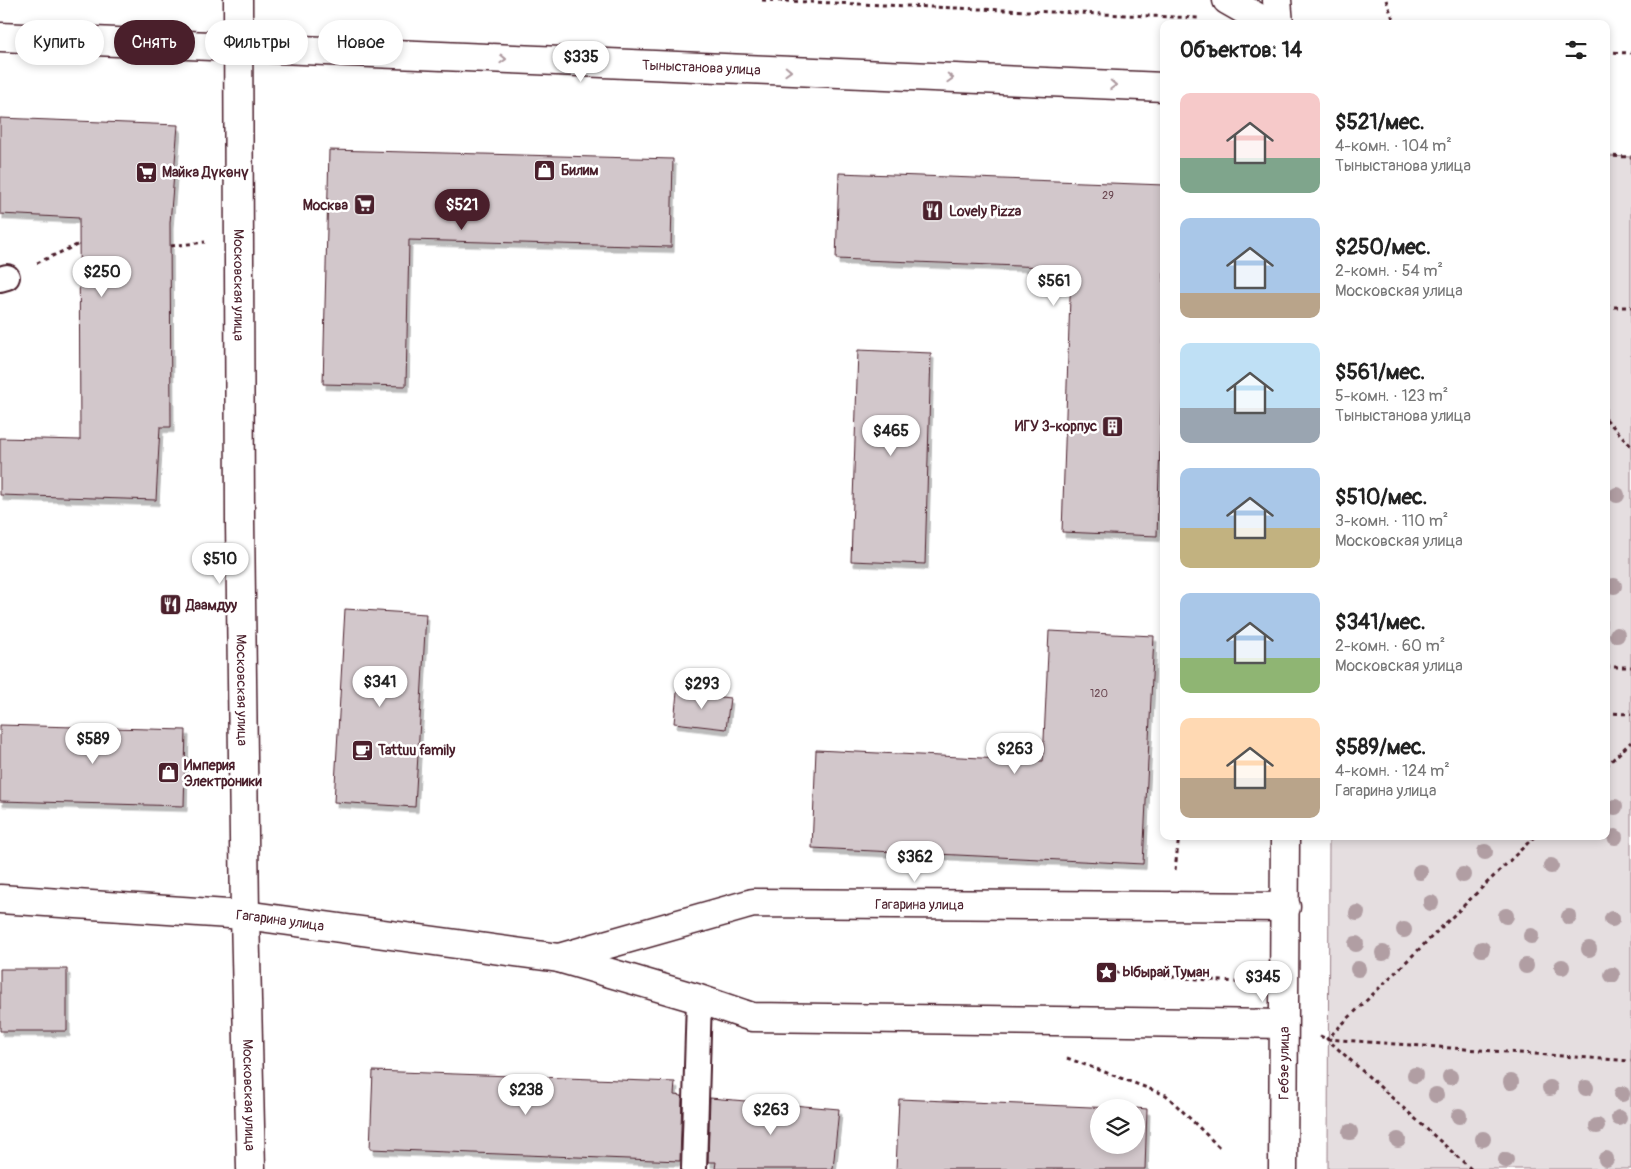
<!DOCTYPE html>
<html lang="ru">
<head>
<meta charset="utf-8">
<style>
  :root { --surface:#fff; --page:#f6f6f6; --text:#222; --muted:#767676; --accent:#4a1f2b }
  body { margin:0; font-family:Pangolin,sans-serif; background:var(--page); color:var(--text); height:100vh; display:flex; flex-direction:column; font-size:19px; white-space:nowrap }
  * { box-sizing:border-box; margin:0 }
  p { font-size:16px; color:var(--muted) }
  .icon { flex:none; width:28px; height:28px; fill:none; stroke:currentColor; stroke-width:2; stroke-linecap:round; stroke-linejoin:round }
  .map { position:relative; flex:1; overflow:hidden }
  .panel { position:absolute; left:1160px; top:20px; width:450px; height:820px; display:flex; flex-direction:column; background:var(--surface); border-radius:10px; box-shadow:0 2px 8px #0003 }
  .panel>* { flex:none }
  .hud { position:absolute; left:15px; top:20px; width:475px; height:45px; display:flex; gap:10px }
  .buttons { position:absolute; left:1090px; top:1099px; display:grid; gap:10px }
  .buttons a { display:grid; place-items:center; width:55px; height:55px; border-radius:50%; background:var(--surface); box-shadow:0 2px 8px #0003; font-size:25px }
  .price { position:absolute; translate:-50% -42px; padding:0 11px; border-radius:18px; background:#fff; color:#222; font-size:16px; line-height:32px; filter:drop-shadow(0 1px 2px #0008) }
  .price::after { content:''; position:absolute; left:50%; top:30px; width:15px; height:11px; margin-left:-8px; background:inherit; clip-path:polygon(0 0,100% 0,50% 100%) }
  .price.current { background:var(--accent); color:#fff }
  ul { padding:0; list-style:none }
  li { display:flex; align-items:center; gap:15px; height:125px; padding:0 20px }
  li span { display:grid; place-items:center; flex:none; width:140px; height:100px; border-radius:10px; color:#555 }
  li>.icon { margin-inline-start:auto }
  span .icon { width:60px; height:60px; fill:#fffc; stroke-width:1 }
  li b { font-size:21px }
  h2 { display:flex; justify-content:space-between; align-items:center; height:60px; padding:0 20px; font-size:21px }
  .chip { padding:0 18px; border-radius:22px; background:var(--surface); box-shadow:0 2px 8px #0003; font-size:18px; line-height:45px }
  .chip.current { background:var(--accent); color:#fff }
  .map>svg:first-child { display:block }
</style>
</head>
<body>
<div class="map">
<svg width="1631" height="1169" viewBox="0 0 1631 1169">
  <defs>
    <filter id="shadow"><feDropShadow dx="3" dy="5.5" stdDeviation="0" flood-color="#0004"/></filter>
  </defs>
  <rect width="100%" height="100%" fill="#fff"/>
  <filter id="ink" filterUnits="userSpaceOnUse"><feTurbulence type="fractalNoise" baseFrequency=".02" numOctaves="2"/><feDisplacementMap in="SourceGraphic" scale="10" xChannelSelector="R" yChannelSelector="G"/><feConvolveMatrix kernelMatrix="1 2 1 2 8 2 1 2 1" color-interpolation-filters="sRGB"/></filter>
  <g filter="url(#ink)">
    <path fill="#e5dee0" stroke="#987e86" d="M1606,156L1631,157V1169H1328L1329,836H1606Z"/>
    <path fill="#d2c7cb" stroke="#4a1f2b" filter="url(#shadow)" d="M0,118L178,125L170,223L171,427H160L156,500L0,495V438L80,440L79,218L0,214Z
      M329,150L673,159L671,247L409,240L406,386L323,384Z
      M839,173L1164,185V320L1157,536L1062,532L1071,268L836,259Z
      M858,350L931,353L925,564L851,561Z
      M345,609L426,614L415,807L334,802Z
      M1049,631L1154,636L1143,864L812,848L816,750L1043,761Z
      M677,692L730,698L726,729L674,723Z
      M0,725L186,730L184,806L0,801Z
      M0,969H67V1031H0Z
      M373,1071L675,1082L674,1095L682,1096L680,1161L370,1149Z
      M710,1098L839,1109L833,1169H715L716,1162H708Z
      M899,1099L1115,1108H1099V1145H1136V1108L1147,1109L1145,1169H896Z"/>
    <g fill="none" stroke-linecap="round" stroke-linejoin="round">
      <defs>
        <path id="lane" d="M0,279L7,277
          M694,1169L699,999"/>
        <g id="street">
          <path id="s1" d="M238,0L240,521L245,915L251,1169"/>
          <path d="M1227,0L1269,24"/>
          <path id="s2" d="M0,37L1164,87"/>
          <path id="s3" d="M0,899L245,915L559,958L699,999L752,1017L1283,1024"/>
          <path id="s4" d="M559,958L753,903L1286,907"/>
        </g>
        <g id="secondary">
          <path d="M1277,0L1279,24"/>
          <path id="s5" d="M1283,1169L1285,836"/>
        </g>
      </defs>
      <use href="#lane" stroke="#4a1f2b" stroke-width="28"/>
      <use href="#street" stroke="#4a1f2b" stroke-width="31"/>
      <use href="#secondary" stroke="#4a1f2b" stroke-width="31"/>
      <path stroke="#4a1f2b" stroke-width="3" stroke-dasharray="4 4" stroke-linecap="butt" d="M762,0L1198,18
        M1386,0L1395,24
        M1606,52L1631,53
        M1606,156L1631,157
        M171,246L205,242
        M37,263L79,244
        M1606,307H1631
        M1606,419L1631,446
        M1606,667H1631
        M1606,713L1631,714
        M1606,766L1631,742
        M1175,870L1179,836
        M1107,972L1249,983
        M1320,1036L1327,1039L1631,1061
        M1067,1058L1166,1095L1220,1148
        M1471,1169L1327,1039L1535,836"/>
      <use href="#lane" stroke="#fff" stroke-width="24"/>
      <use href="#street" stroke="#fff" stroke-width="28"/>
      <use href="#secondary" stroke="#fff" stroke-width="28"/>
    </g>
    <g fill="#b19ea3">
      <circle cx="1617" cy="495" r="8"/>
      <circle cx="1614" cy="586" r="8"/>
      <circle cx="1617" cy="635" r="8"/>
      <circle cx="1615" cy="807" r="8"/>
      <circle cx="1615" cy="837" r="8"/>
      <circle cx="1485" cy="852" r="8"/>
      <circle cx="1551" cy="866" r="8"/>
      <circle cx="1420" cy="872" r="8"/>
      <circle cx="1463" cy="875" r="8"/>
      <circle cx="1431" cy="903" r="8"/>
      <circle cx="1357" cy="913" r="8"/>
      <circle cx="1506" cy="916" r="8"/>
      <circle cx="1569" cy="917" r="8"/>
      <circle cx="1612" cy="919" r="8"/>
      <circle cx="1404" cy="930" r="8"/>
      <circle cx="1531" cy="936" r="8"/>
      <circle cx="1356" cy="944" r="8"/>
      <circle cx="1482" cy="949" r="8"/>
      <circle cx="1589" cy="949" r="8"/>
      <circle cx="1383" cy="953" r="8"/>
      <circle cx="1526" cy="966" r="8"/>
      <circle cx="1562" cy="967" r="8"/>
      <circle cx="1358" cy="969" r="8"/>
      <circle cx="1612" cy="975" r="8"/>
      <circle cx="1415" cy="1075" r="8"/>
      <circle cx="1450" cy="1077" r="8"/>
      <circle cx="1511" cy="1082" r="8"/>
      <circle cx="1550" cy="1088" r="8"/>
      <circle cx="1586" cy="1088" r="8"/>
      <circle cx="1622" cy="1094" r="8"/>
      <circle cx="1436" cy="1095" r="8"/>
      <circle cx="1459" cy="1116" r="8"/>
      <circle cx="1619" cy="1118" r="8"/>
      <circle cx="1597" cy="1126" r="8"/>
      <circle cx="1350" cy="1132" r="8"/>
      <circle cx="1483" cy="1139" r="8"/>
      <circle cx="1398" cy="1140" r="8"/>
      <circle cx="1606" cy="1159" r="8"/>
      <circle cx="1506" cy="1160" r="8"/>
    </g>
    <defs><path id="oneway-chevron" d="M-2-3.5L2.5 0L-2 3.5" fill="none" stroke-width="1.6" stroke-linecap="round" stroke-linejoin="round" transform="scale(1.25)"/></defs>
    <g stroke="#ae9aa0">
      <use href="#oneway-chevron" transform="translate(503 59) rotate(2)"/>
      <use href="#oneway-chevron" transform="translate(788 71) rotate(2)"/>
      <use href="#oneway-chevron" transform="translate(950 78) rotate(2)"/>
      <use href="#oneway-chevron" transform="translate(1113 85) rotate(2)"/>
    </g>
  </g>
  <defs>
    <symbol id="shop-square" viewBox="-11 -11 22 22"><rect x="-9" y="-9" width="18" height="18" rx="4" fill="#4a1f2b" stroke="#fff"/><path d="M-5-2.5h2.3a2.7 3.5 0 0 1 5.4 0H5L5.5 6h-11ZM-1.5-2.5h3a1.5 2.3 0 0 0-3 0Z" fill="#fff"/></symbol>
    <symbol id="supermarket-square" viewBox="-11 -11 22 22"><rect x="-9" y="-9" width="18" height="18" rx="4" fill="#4a1f2b" stroke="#fff"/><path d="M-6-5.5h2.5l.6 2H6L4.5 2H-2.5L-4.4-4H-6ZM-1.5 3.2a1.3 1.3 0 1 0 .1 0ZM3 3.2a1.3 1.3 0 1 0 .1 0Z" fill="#fff"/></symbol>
    <symbol id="restaurant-square" viewBox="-11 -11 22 22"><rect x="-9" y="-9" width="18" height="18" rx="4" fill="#4a1f2b" stroke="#fff"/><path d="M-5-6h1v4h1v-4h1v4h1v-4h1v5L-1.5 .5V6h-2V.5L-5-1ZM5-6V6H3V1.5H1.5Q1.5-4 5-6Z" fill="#fff"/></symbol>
    <symbol id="building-square" viewBox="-11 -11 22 22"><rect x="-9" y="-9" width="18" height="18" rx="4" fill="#4a1f2b" stroke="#fff"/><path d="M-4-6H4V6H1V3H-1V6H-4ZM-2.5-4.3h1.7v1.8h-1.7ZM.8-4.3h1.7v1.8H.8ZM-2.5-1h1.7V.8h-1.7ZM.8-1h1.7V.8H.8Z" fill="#fff"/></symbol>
    <symbol id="cafe-square" viewBox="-11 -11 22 22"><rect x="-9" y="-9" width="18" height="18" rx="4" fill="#4a1f2b" stroke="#fff"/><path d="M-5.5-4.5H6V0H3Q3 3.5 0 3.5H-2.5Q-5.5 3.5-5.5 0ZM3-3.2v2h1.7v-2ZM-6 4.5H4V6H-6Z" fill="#fff"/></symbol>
    <symbol id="sight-square" viewBox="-11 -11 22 22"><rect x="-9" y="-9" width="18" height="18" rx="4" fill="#4a1f2b" stroke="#fff"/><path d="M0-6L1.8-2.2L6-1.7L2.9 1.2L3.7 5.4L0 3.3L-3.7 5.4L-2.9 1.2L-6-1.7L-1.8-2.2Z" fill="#fff"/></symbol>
  </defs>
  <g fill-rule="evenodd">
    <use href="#shop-square" x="532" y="158" width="25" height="25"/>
    <use href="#supermarket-square" x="134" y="160" width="25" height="25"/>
    <use href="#supermarket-square" x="352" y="192" width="25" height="25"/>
    <use href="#restaurant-square" x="920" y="198" width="25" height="25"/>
    <use href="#building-square" x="1100" y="414" width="25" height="25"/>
    <use href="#restaurant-square" x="158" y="592" width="25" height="25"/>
    <use href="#cafe-square" x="350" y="738" width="25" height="25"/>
    <use href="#shop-square" x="156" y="760" width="25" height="25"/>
    <use href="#sight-square" x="1094" y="960" width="25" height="25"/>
  </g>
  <g text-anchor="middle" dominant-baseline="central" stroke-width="5" stroke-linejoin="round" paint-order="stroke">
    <g font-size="11" fill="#6c4953">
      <text x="1108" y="195">29</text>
      <text x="1099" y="693">120</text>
    </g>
    <g font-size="14" fill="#4a1f2b" stroke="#fff">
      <text stroke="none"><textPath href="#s2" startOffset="702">Тыныстанова улица</textPath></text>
      <text stroke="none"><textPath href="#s1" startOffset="285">Московская улица</textPath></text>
      <text stroke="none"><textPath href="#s1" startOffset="690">Московская улица</textPath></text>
      <text stroke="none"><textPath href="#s4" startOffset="368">Гагарина улица</textPath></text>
      <text stroke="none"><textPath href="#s3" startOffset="281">Гагарина улица</textPath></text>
      <text stroke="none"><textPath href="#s5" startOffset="106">Гебзе улица</textPath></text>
      <text stroke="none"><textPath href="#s1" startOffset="1095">Московская улица</textPath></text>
    </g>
    <g font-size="14" font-weight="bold" fill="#4a1f2b" stroke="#fff" text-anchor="start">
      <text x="561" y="170">Билим</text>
      <text x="162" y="172">Майка Дүкөнү</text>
      <text x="348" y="205" text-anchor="end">Москва</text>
      <text x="949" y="211">Lovely Pizza</text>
      <text x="1097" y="426" text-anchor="end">ИГУ 3-корпус</text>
      <text x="186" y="605">Даамдуу</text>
      <text x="378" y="750">Tattuu family</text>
      <text x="184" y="765">Империя<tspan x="184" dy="16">Электроники</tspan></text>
      <text x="1123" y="972">Ыбырай Туман</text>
    </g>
  </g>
</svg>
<div class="buttons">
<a><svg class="icon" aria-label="layers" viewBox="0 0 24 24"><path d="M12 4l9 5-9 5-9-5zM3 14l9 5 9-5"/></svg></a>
</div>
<b class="price" style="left:581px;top:83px">$335</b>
<b class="price current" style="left:462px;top:231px">$521</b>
<b class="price" style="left:102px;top:298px">$250</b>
<b class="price" style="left:1054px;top:307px">$561</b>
<b class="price" style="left:891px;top:457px">$465</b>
<b class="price" style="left:220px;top:585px">$510</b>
<b class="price" style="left:380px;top:708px">$341</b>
<b class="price" style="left:702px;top:710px">$293</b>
<b class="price" style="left:93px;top:765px">$589</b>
<b class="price" style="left:1015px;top:775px">$263</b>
<b class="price" style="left:915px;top:883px">$362</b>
<b class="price" style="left:1263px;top:1003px">$345</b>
<b class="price" style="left:526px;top:1116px">$238</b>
<b class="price" style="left:771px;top:1136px">$263</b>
<div class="hud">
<a class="chip">Купить</a>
<a class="chip current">Снять</a>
<a class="chip">Фильтры</a>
<a class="chip">Новое</a>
</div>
<section class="panel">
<h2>Объектов: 14<svg class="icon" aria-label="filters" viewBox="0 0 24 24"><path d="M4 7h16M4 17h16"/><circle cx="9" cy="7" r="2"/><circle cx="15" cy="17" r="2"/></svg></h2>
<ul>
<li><span style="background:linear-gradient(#f6c9c9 65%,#7fa58c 0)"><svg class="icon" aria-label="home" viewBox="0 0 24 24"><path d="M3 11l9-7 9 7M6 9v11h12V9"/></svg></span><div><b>$521/мес.</b><p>4-комн. · 104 m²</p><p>Тыныстанова улица</p></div></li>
<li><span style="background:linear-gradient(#a9c7e8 75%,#b9a48a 0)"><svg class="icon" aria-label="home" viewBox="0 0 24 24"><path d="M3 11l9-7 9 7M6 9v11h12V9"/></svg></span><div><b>$250/мес.</b><p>2-комн. · 54 m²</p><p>Московская улица</p></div></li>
<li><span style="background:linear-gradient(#bfe0f5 65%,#9aa5b1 0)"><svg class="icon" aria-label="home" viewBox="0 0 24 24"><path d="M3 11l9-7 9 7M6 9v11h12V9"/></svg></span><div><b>$561/мес.</b><p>5-комн. · 123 m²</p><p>Тыныстанова улица</p></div></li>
<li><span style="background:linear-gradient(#a9c7e8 60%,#c2b280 0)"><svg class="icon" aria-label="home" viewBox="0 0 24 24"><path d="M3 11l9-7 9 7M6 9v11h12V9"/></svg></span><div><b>$510/мес.</b><p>3-комн. · 110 m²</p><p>Московская улица</p></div></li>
<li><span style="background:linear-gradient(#a9c7e8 65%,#8fb573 0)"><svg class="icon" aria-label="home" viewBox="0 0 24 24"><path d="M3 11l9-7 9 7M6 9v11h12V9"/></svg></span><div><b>$341/мес.</b><p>2-комн. · 60 m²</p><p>Московская улица</p></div></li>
<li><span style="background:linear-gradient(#ffd9b3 60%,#b9a48a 0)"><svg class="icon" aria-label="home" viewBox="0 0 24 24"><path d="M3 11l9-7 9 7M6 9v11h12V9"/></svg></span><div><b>$589/мес.</b><p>4-комн. · 124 m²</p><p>Гагарина улица</p></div></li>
</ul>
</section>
</div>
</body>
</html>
